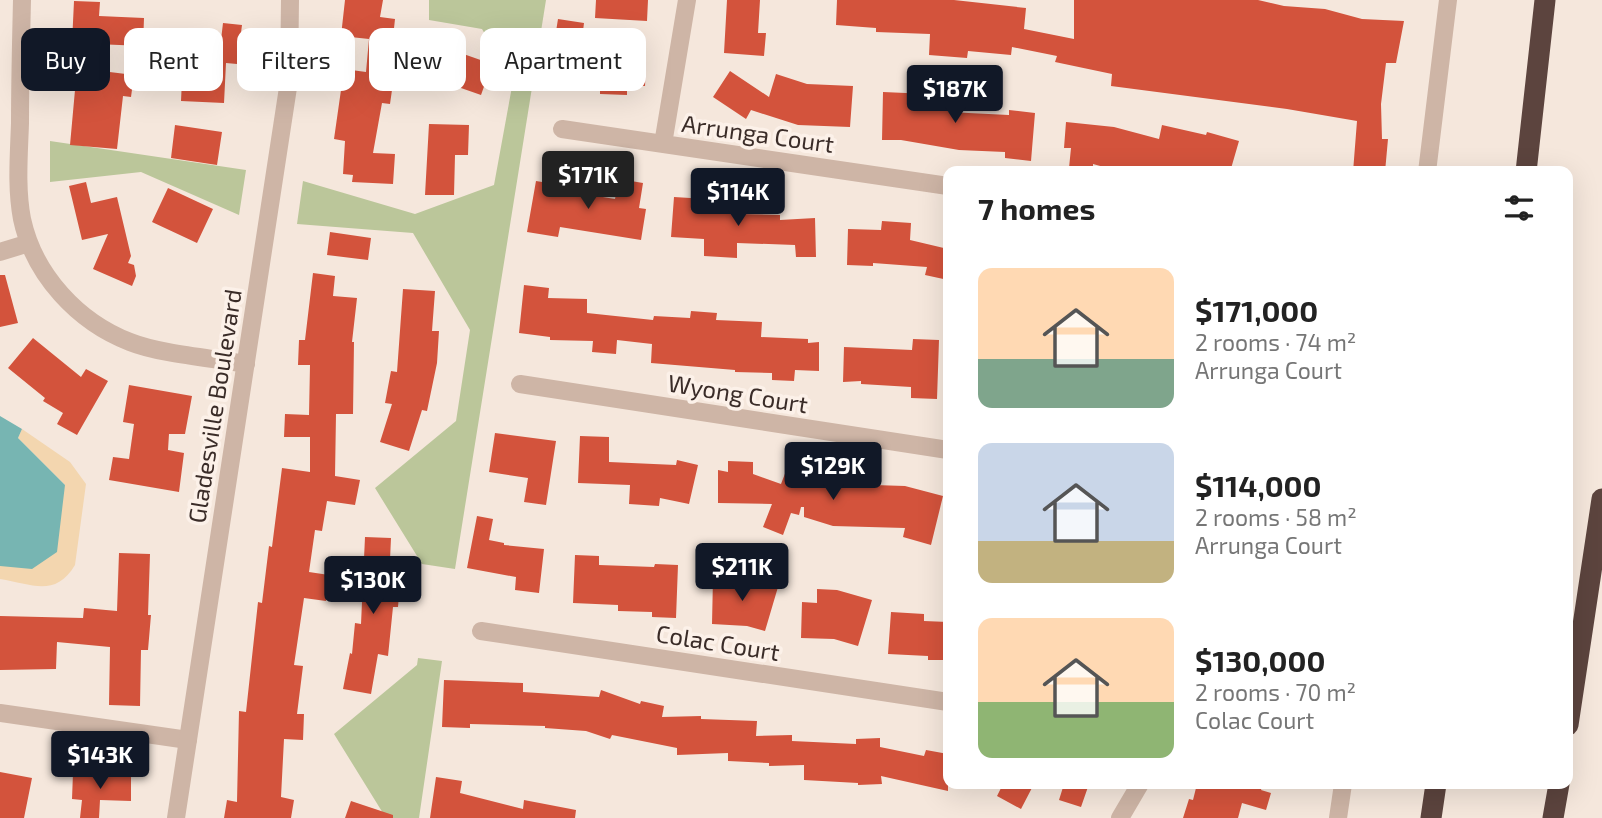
<!DOCTYPE html>
<html lang="en">
<head>
<meta charset="utf-8">
<style>
  :root { --surface:#fff; --page:#f2f2f2; --text:#222; --muted:#767676; --accent:#111827 }
  body { margin:0; font-family:"Exo 2",sans-serif; background:var(--page); color:var(--text); height:100vh; display:flex; flex-direction:column; font-size:26px; white-space:nowrap }
  * { box-sizing:border-box; margin:0 }
  p { font-size:23px; color:var(--muted) }
  .icon { flex:none; width:38px; height:38px; fill:none; stroke:currentColor; stroke-width:2; stroke-linecap:round; stroke-linejoin:round }
  .map { position:relative; flex:1; overflow:hidden }
  .side { position:absolute; left:943px; top:166px; width:630px; height:623px; display:flex; flex-direction:column; background:var(--surface); border-radius:14px; box-shadow:0 7px 28px #0002 }
  .side>* { flex:none }
  .hud { position:absolute; left:21px; top:28px; width:665px; height:63px; display:flex; gap:14px }
  .price { position:absolute; translate:-50% -60px; padding:0 16px; border-radius:7px; background:var(--accent); color:#fff; font-size:23px; line-height:46px; filter:drop-shadow(0 2px 4px #0008) }
  .price::after { content:''; position:absolute; left:50%; top:42px; width:21px; height:16px; margin-left:-10px; background:inherit; clip-path:polygon(0 0,100% 0,50% 100%) }
  .price.on { background:#222; color:#fff }
  ul { padding:0; list-style:none }
  li { display:flex; align-items:center; gap:21px; height:175px; padding:0 35px }
  li span { display:grid; place-items:center; flex:none; width:196px; height:140px; border-radius:14px; color:#555 }
  li>.icon { margin-inline-start:auto }
  span .icon { width:84px; height:84px; fill:#fffc; stroke-width:1 }
  li b { font-size:30px }
  h2 { display:flex; justify-content:space-between; align-items:center; height:84px; padding:0 35px; font-size:30px }
  .chip { padding:0 24px; border-radius:14px; background:var(--surface); box-shadow:0 7px 28px #0002; font-size:24px; line-height:63px }
  .chip.on { background:var(--accent); color:#fff }
  .map>svg:first-child { display:block }
</style>
</head>
<body>
<div class="map">
<svg width="1602" height="818" viewBox="0 0 1602 818">
  <rect width="100%" height="100%" fill="#f5e7dc"/>
  <path fill="#bbc69a" d="M429,0H546L455,569L422,564L375,488L456,421L470,330L413,233L297,224L303,181L415,214L494,185L513,81L482,29L429,20Z
    M50,141L246,170L239,215L141,172L50,182Z
    M418,658L442,661L419,818H386L334,734L417,665Z"/>
  <path fill="#f3d6af" d="M22,429L70,462L86,484L75,565C55,598 32,584 0,579V566L65,485L18,438Z"/>
  <path fill="#77b5b2" d="M0,416L22,429L18,438L65,485L57,552L32,569L0,566Z"/>
  <path fill="#d3533c" d="M345,0H383L380,17L395,19L389,75L394,76L390,104L382,103L373,153L395,154L393,184L352,182L353,175L343,174L345,141L334,139L344,69L366,72L369,39L341,36Z
    M596,0H648L647,21L595,18Z
    M727,0H760L758,33H766L764,56L724,53Z
    M837,0H954L1026,8L1024,29L1074,39V0H1258L1284,6L1325,9L1362,19L1404,21L1396,63H1386L1381,104L1382,139H1388L1385,172H1353L1357,121L1287,109L1111,86L1112,74L1055,62L1057,56L1012,47L1011,55L968,51L967,58L929,55L930,34L876,32V28L836,25Z
    M74,1L100,2L99,16L144,18L143,46L72,43Z
    M558,19L584,23L581,47L629,49V64H646L645,86H627V95L600,94V76L550,69Z
    M223,23L242,25L237,64L226,63L224,103L181,101L183,58L176,57L178,36L221,40Z
    M452,50L492,64L481,95L441,81Z
    M69,67L134,75L131,97L123,96L117,149L70,145L75,90H66Z
    M730,71L769,97L776,74L807,84L853,86L850,127L798,125L751,110L746,119L713,97Z
    M930,86L951,89L948,112L1009,115V110L1035,113L1031,161L1005,158V152L959,150L901,140H882L883,92L928,94Z
    M1066,122L1114,127L1159,139L1162,125L1206,135L1207,132L1239,141L1230,172H1122L1093,164V170L1069,168L1071,148H1064Z
    M429,124L469,125L468,155H455L454,195H425Z
    M175,125L222,132L217,165L171,158Z
    M619,179L643,183L639,208L646,209L641,240L560,227L558,237L527,232L536,181L567,186L566,191L615,199Z
    M86,182L91,203L117,197L131,256L128,263L134,265L136,276L132,286L93,269L108,234L82,240L69,186Z
    M168,188L213,209L197,243L152,222Z
    M674,197L739,201L738,214L780,215V220L815,218L816,257H796L795,245L737,243V258L704,256V239L671,237Z
    M882,221L911,223L910,240L948,249V280L925,275L927,267L873,263V266L847,265L848,229L881,230Z
    M330,232L371,238L368,260L327,255Z
    M313,273L335,276L333,296L357,298L352,342H354L353,414H336L335,476L360,480L355,505L327,501L322,531L315,530L309,572L329,575L326,601L304,598L294,665L303,666L297,714H304L303,740L284,739L281,797L294,800L291,818H224L227,800L237,802L239,711L246,712L258,602L262,603L269,546L272,547L282,468L310,472V437H284L285,414L309,415L310,365H298L299,340H305Z
    M0,275H5L18,323L0,327Z
    M524,285L549,288L548,298L587,299V313L653,320L654,316L690,318L691,311L717,313L716,320L762,322L761,337L808,339V343L819,342V371L795,370L794,381L772,380V373L735,372V370L651,363L652,344L617,340L616,354L592,352L593,341L550,340V337L519,333Z
    M403,289L435,291L432,331H439L437,363L427,411L422,410L409,451L380,442L392,404L385,403L391,371L397,372Z
    M33,338L81,377L86,369L108,381L77,435L57,424L63,413L43,401L45,398L8,368Z
    M913,339L939,340L937,399L911,398V387L861,384V381L843,382L844,347L912,350Z
    M129,385L192,396L185,434H169L168,450L184,453L179,492L109,480L113,457L129,459L134,424L123,422Z
    M495,433L556,441L546,505L524,502L528,478L489,472Z
    M580,436L609,437V462L676,465L677,460L698,465L689,504L660,498L659,506L629,504L630,485L578,483Z
    M728,461L753,462V474L781,484L786,471L821,485L824,476L857,487V478L874,479V485L905,486L943,496L931,545L903,537L905,528L833,526L804,517V507H801L799,515L791,513L783,535L763,527L772,504L718,503V470L728,472Z
    M477,516L493,519L489,540L504,543V545L544,549L539,593L515,590L516,577L467,568Z
    M365,537L391,538L389,582H400L398,607H393L388,656L378,654L371,694L343,689L350,653L352,654L355,623L361,624Z
    M119,553L150,554L148,615H151L148,650H141L140,706L109,705L110,647L57,642L56,669L0,670V616L83,618L84,608L117,611Z
    M575,555L599,556V565L654,567L655,564L678,565L676,618L652,617V612L618,611V605L573,603Z
    M713,578L751,579L778,587L765,631L747,626L712,624Z
    M817,589L837,590L872,600L858,646L834,639L801,638L802,602L817,603Z
    M891,612L924,614V621L948,622V660H928V656L888,654Z
    M444,680L523,683V692L599,697L601,690L640,704L641,701L664,706L662,717L701,716V719L757,721L756,736L792,735V741L856,744V739L880,738V747L924,756L926,750L948,754V791L881,776L882,784L858,785V783L804,780V765L769,766V763L728,761V753L677,755V748L612,735L610,739L586,731L545,728V726L470,724V728L442,727Z
    M0,772L32,778L24,818H0Z
    M73,773L131,775V801L100,800L99,818H80L82,800L72,799Z
    M436,777L462,781L460,793L523,809L524,800L576,810L575,818H430Z
    M1003,784H1034L1021,809L997,796Z
    M1064,784H1089L1081,807L1059,800Z
    M1197,784H1263L1261,790L1271,793L1266,810L1242,803L1238,818H1183L1189,799L1193,800Z
    M351,801L393,815V818H345Z"/>
  <g fill="none" stroke-linecap="round" stroke-linejoin="round">
    <path stroke="#ceb5a6" stroke-width="18" d="M22,0C21,41 20,82 20,123C19,154 16,188 22,219C34,275 78,322 130,342C160,354 212,358 246,364
      M562,129L948,186
      M663,144L687,0
      M0,252L29,243
      M520,384L948,450
      M481,631L948,702
      M0,713L188,740
      M1120,818L1140,784"/>
    <path stroke="#ceb5a6" stroke-width="18" d="M1427,172L1448,0
      M176,818L289,81L290,0
      M1338,818L1343,784"/>
    <path stroke="#5c443e" stroke-width="21" d="M1526,172L1545,0
      M1568,725L1602,499
      M1431,818L1436,784
      M1553,818L1559,784"/>
  </g>
  <g text-anchor="middle" dominant-baseline="central" stroke-width="7" stroke-linejoin="round" paint-order="stroke">
    <g font-size="24" fill="#3a2c28" stroke="#fcf1e9">
      <text transform="translate(758 133) rotate(8)">Arrunga Court</text>
      <text transform="translate(738 393) rotate(9)">Wyong Court</text>
      <text transform="translate(214 406) rotate(-81)">Gladesville Boulevard</text>
      <text transform="translate(718 642) rotate(9)">Colac Court</text>
    </g>
  </g>
</svg>
<b class="price" style="left:955px;top:125px">$187K</b>
<b class="price on" style="left:588px;top:211px">$171K</b>
<b class="price" style="left:738px;top:228px">$114K</b>
<b class="price" style="left:833px;top:502px">$129K</b>
<b class="price" style="left:742px;top:603px">$211K</b>
<b class="price" style="left:373px;top:616px">$130K</b>
<b class="price" style="left:100px;top:791px">$143K</b>
<div class="hud">
<a class="chip on">Buy</a>
<a class="chip">Rent</a>
<a class="chip">Filters</a>
<a class="chip">New</a>
<a class="chip">Apartment</a>
</div>
<section class="side">
<h2>7 homes<svg class="icon" aria-label="filters" viewBox="0 0 24 24"><path d="M4 7h16M4 17h16"/><circle cx="9" cy="7" r="2"/><circle cx="15" cy="17" r="2"/></svg></h2>
<ul>
<li><span style="background:linear-gradient(#ffd9b3 65%,#7fa58c 0)"><svg class="icon" aria-label="home" viewBox="0 0 24 24"><path d="M3 11l9-7 9 7M6 9v11h12V9"/></svg></span><div><b>$171,000</b><p>2 rooms · 74 m²</p><p>Arrunga Court</p></div></li>
<li><span style="background:linear-gradient(#c9d6e8 70%,#c2b280 0)"><svg class="icon" aria-label="home" viewBox="0 0 24 24"><path d="M3 11l9-7 9 7M6 9v11h12V9"/></svg></span><div><b>$114,000</b><p>2 rooms · 58 m²</p><p>Arrunga Court</p></div></li>
<li><span style="background:linear-gradient(#ffd9b3 60%,#8fb573 0)"><svg class="icon" aria-label="home" viewBox="0 0 24 24"><path d="M3 11l9-7 9 7M6 9v11h12V9"/></svg></span><div><b>$130,000</b><p>2 rooms · 70 m²</p><p>Colac Court</p></div></li>
</ul>
</section>
</div>
</body>
</html>
